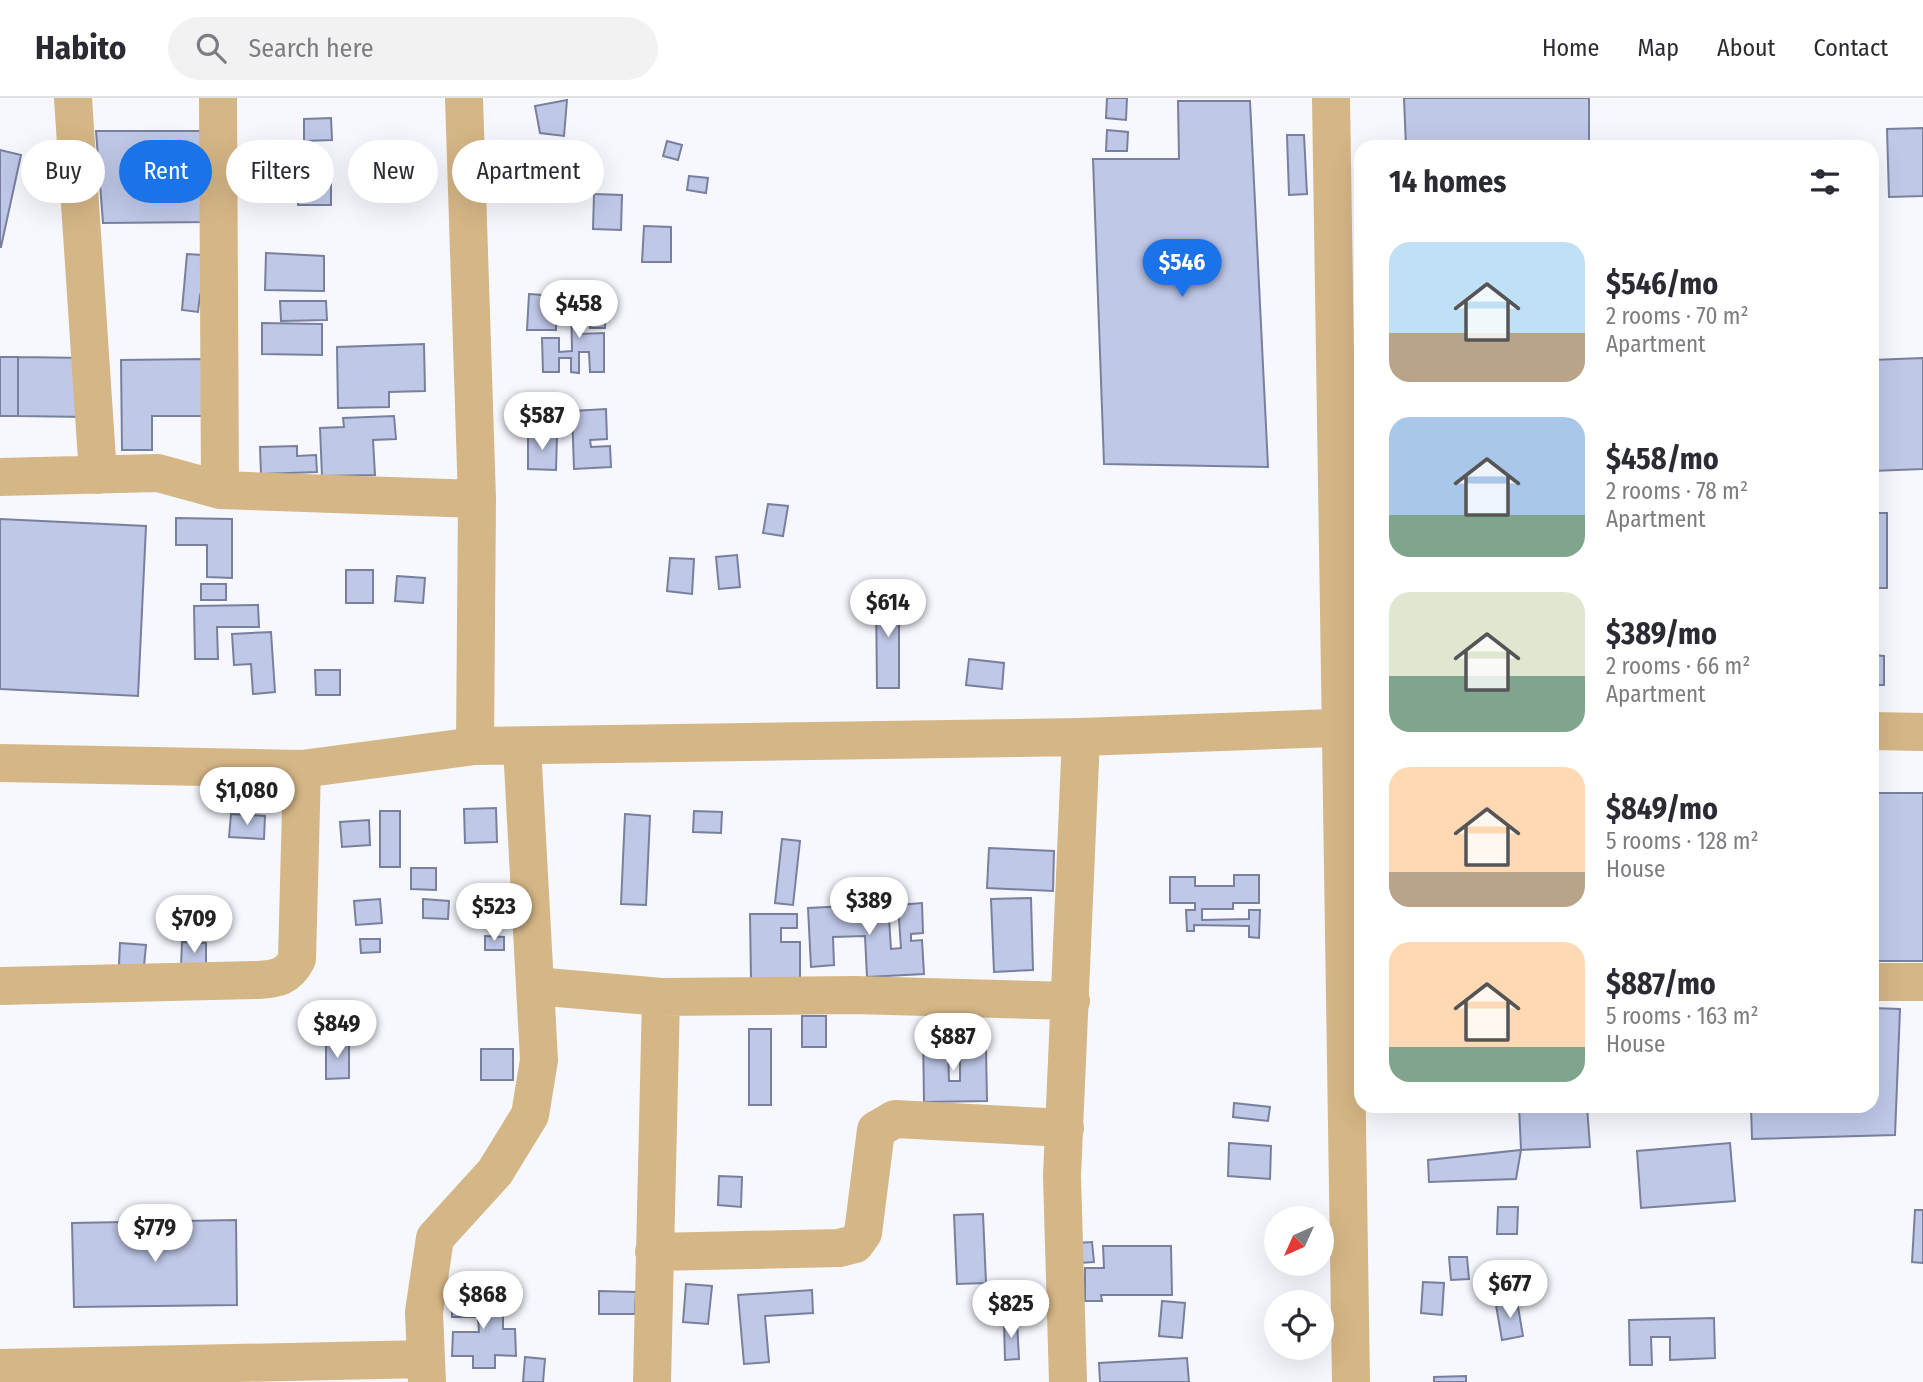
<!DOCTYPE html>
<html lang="en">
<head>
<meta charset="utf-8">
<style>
  :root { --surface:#fff; --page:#f2f2f3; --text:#2b2b33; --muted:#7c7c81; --line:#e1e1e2; --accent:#1a73e8 }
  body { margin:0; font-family:"Fira Sans Condensed",sans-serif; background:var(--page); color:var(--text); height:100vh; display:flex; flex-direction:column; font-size:26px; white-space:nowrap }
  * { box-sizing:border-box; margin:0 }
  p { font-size:23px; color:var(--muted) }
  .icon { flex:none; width:38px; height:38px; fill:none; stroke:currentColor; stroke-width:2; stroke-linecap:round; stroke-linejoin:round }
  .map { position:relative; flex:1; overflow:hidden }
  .details { position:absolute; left:1354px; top:42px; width:525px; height:973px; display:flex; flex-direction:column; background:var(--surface); border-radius:21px; box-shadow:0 7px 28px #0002 }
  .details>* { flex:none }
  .banner { position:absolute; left:21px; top:42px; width:665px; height:63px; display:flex; gap:14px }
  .needle { width:46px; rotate:225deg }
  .fabs { position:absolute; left:1264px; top:1108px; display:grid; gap:14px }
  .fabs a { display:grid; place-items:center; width:70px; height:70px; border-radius:50%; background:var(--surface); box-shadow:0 7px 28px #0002; font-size:35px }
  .price { position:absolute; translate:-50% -60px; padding:0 16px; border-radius:24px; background:#fff; color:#222; font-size:23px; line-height:46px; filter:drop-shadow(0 2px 4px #0008) }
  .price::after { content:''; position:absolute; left:50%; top:42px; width:21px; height:16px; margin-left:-10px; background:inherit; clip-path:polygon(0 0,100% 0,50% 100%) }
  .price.current { background:var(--accent); color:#fff }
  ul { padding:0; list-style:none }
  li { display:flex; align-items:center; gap:21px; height:175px; padding:0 35px }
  li span { display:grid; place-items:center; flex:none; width:196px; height:140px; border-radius:21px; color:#555 }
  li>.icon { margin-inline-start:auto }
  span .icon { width:84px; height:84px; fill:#fffc; stroke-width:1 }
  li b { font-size:30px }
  h2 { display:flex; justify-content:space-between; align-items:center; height:84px; padding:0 35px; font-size:30px }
  .tag { padding:0 24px; border-radius:32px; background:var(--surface); box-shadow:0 7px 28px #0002; font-size:24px; line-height:63px }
  .tag.current { background:var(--accent); color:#fff }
  header { display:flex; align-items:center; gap:42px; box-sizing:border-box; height:98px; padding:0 35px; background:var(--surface); border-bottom:2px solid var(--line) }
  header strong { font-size:33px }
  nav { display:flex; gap:38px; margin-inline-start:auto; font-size:24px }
  .search { width:490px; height:63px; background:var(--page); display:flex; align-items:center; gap:18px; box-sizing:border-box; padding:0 24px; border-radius:38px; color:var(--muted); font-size:26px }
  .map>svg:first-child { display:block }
</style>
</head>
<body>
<header>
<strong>Habito</strong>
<div class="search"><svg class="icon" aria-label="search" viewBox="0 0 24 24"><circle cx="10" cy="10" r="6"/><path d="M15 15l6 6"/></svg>Search here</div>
<nav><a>Home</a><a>Map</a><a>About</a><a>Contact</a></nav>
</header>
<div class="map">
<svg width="1923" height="1284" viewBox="0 0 1923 1284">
  <rect width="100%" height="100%" fill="#f6f8fe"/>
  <path fill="#bfc8e7" stroke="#78809d" stroke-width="2" d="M1107,0H1127L1126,22L1106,20Z
    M1404,0H1589V49H1406Z
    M567,2L564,38L540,35L535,8Z
    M1178,3H1250L1268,369L1104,366L1093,61H1179Z
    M331,20L332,42L304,43V21Z
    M1923,30V98L1889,99L1887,31Z
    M1107,32L1128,34L1127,53H1106Z
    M96,33H205L210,124L103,125Z
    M1287,37H1304L1307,96L1289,97Z
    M667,43L682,47L678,62L663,58Z
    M0,52L21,57L1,149H0Z
    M331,72V107H298V73Z
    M689,78L708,80L706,95L687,92Z
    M594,96L622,97L621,132L593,131Z
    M644,128L671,129V164H642Z
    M266,155L324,158V193L265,192Z
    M187,156L218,158L200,197L198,214L182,212Z
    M529,196L557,198L556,232H527Z
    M596,196V204L605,203V230H590V213H578L579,236L604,235V274H590L589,254H579V275L571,274V260H559V274H543L542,240H559V254L572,253L571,197H579L578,206H588V197Z
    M280,203H326L327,222L281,223Z
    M262,225L322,226V257L262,256Z
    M424,246L425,293L389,294V309L338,310L337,249Z
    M0,259H18V318H0Z
    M18,259L86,260L87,319L18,318Z
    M1923,260V371L1872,373V262Z
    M207,261L208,318H152V352H122L121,262Z
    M606,311L607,341L590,342L591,349L610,348L611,369L574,371L572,313Z
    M394,318L396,341L373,342L375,377L322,378L320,330L344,329L343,320Z
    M528,337H557L556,372L528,371Z
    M297,348V358L316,357L317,374L261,376L260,349Z
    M768,406L788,408L783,438L763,435Z
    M1872,415H1887V490H1872Z
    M176,420L232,421V480L207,479V447H176Z
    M0,421L146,428L138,598L0,591Z
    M737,457L740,489L719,491L716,459Z
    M670,460L694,461L692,496L667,493Z
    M346,472H373V505H346Z
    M397,478L425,480L423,505L395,503Z
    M201,486H226V502H201Z
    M899,493V590H877L876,494Z
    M258,507L259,529H217L218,561H195L194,508Z
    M271,534L275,594L253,596L251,566L234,567L232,536Z
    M1872,557L1884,558V587H1872Z
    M969,561L1004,565L1002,591L966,587Z
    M315,572H340V597H316Z
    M1872,695H1923V863H1872Z
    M496,710L497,744L465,745L464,711Z
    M380,713H400V769H380Z
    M694,713L722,714L721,735L693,734Z
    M231,716L265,718L264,741L229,739Z
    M625,716L650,718L646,807L621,806Z
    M369,722L370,747L342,749L340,724Z
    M782,741L800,743L793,807L775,805Z
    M989,750L1054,753L1053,793L987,790Z
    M411,770H436V792L411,791Z
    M1234,777H1259V805H1233V811H1202V822L1249,821V812H1260L1259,840L1249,839V828L1194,827V833H1187L1186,812H1195V805H1170V779H1195V788H1234Z
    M1031,800L1033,872L994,874L991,801Z
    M380,801L382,825L356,827L354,803Z
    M423,801L449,803L448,821L423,820Z
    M922,805L923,835L911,836V843L922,842L924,876L867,879L865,838L833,839L834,867L811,869L808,810L888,806L891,851L901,850L898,807Z
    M750,816H797V830H781V844H800V880L751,881Z
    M485,838L504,839V852H485Z
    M360,841H380V854L361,855Z
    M182,844L206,845V870L181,869Z
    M120,845L146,847L144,868L119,867Z
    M1872,910L1900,911L1895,1037L1752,1041L1751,1008H1872Z
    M802,918H826V949H802Z
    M749,931H771V1007H749Z
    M923,931H939V950L948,951L949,983H960V951H986L987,1003L924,1004Z
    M326,943H349V980L326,981Z
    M481,951H513V982H481Z
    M1234,1005L1270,1009L1268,1023L1233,1019Z
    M1519,1008H1587L1590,1049L1521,1052Z
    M1229,1045L1271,1048L1270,1081L1228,1078Z
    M1730,1045L1735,1103L1641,1110L1637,1053Z
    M1521,1052L1516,1081L1429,1084L1428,1062Z
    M719,1078L742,1079L741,1109L718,1107Z
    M1498,1109H1518L1517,1136H1497Z
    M1915,1112H1923V1165L1912,1164Z
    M983,1116L986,1185L957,1186L954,1117Z
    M236,1122L237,1207L74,1209L72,1125Z
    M1092,1144L1094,1164L1079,1165L1077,1145Z
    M1103,1148H1171L1172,1197H1101L1102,1203H1085V1170H1104Z
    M1449,1159H1467L1469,1181L1451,1182Z
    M1423,1184L1444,1185L1442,1217L1421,1215Z
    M686,1186L712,1188L708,1226L683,1224Z
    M812,1192L813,1215L765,1218L769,1264L744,1266L738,1197Z
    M599,1193L636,1194L635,1216H599Z
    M452,1198L503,1199V1231H515L516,1258L495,1257V1270H473V1258H452L453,1234H479L478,1219H452Z
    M1162,1203L1185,1205L1182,1240L1159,1238Z
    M1517,1203L1523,1238L1502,1242L1496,1207Z
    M1714,1220L1715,1260L1670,1262V1239H1651L1652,1267H1630L1629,1222Z
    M1004,1223H1017L1019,1261L1005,1262Z
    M525,1259L545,1261L543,1284H523Z
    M1187,1260L1189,1284H1100L1099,1265Z
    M1466,1278V1284H1434V1279Z"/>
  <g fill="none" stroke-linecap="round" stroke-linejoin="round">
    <path stroke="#d5b686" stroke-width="38" d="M73,0L98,377
      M218,0L220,392
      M464,0L477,401L475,648
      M1331,0L1351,1284
      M0,379L158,375L220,392L477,401
      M1872,633L1923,634
      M0,665L302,671L475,648L1081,639L1362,629
      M1872,884H1923
      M0,888L258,882C277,881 288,879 297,861L302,671
      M535,888L661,899L854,897L1071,903
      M654,1154L839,1150L855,1146L863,1135L876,1032L895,1021L1065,1030
      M0,1270L426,1261
      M427,1284L424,1214L435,1140L495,1074L530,1017L539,962L522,648
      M652,1284L661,899
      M1068,1284L1062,1078L1081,639"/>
  </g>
</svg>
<div class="fabs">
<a><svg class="needle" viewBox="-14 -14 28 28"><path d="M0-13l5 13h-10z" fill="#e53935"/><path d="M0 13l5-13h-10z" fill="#7c7c81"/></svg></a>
<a><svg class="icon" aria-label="locate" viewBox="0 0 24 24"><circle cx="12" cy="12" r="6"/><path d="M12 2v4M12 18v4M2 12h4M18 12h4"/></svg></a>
</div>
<b class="price current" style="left:1182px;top:201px">$546</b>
<b class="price" style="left:579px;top:242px">$458</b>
<b class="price" style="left:542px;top:354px">$587</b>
<b class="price" style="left:888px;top:541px">$614</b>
<b class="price" style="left:247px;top:729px">$1,080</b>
<b class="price" style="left:869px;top:839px">$389</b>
<b class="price" style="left:494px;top:845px">$523</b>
<b class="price" style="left:194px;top:857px">$709</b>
<b class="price" style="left:337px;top:962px">$849</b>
<b class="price" style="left:953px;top:975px">$887</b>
<b class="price" style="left:155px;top:1166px">$779</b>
<b class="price" style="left:1510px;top:1222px">$677</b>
<b class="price" style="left:483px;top:1233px">$868</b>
<b class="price" style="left:1011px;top:1242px">$825</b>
<div class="banner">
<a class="tag">Buy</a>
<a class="tag current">Rent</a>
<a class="tag">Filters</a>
<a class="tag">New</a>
<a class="tag">Apartment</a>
</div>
<section class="details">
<h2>14 homes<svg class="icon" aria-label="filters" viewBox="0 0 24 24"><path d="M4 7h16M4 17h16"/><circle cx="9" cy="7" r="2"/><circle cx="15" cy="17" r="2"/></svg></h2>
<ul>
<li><span style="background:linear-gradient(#bfe0f5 65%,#b9a48a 0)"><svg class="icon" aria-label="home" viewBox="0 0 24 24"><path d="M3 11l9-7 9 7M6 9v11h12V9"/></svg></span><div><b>$546/mo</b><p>2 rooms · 70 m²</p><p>Apartment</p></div></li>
<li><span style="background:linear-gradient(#a9c7e8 70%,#7fa58c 0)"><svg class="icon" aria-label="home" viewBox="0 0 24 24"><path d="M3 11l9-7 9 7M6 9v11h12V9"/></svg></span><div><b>$458/mo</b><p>2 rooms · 78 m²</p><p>Apartment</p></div></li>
<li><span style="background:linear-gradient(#dfe7d0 60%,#7fa58c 0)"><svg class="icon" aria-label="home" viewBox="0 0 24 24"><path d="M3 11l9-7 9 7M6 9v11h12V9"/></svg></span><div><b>$389/mo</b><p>2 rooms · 66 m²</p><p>Apartment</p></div></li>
<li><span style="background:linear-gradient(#ffd9b3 75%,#b9a48a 0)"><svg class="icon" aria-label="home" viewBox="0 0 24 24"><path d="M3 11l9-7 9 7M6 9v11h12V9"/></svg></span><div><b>$849/mo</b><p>5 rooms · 128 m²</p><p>House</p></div></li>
<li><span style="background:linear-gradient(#ffd9b3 75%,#7fa58c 0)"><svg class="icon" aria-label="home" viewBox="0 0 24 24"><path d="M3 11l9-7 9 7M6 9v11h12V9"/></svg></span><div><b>$887/mo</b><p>5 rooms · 163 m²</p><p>House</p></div></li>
</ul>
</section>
</div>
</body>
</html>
